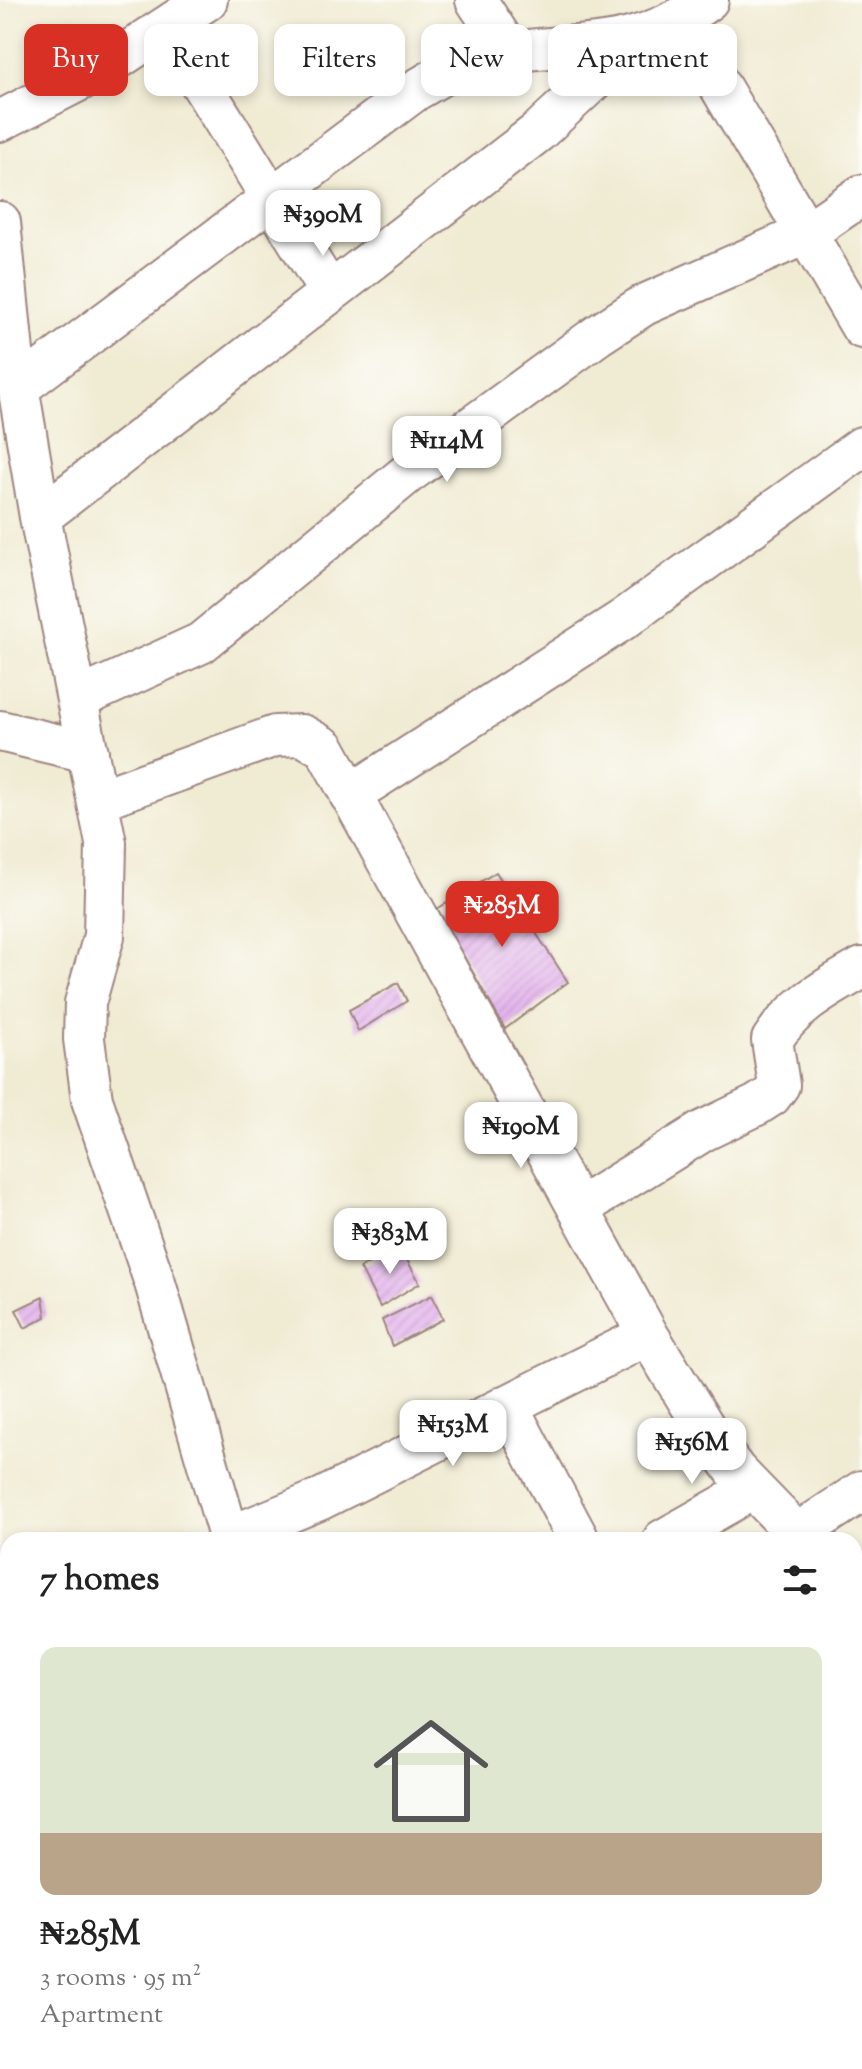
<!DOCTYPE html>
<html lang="en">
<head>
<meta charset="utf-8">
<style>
  :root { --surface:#fff; --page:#f2f2f2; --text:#222; --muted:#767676; --accent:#d93025 }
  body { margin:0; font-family:"Sorts Mill Goudy",serif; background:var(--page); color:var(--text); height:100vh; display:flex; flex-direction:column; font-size:30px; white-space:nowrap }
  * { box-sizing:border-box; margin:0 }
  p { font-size:26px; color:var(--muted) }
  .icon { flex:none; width:44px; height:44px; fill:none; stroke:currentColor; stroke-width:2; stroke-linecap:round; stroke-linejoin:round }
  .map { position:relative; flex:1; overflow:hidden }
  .sheet { position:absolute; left:0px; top:1532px; width:862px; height:538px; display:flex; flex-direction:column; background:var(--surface); border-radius:24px 24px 0 0; box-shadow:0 4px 12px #0003 }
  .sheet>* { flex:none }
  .guide { position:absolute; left:24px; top:24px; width:814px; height:72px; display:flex; gap:16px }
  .price { position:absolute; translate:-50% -68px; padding:0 18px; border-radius:16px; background:#fff; color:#222; font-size:26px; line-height:52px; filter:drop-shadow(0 2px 4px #0008) }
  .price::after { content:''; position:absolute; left:50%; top:48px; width:24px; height:18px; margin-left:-12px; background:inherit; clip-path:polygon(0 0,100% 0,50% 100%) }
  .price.selected { background:var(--accent); color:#fff }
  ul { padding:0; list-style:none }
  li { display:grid; align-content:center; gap:16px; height:424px; padding:0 40px }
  li span { display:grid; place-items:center; height:248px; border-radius:16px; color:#555 }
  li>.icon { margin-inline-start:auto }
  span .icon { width:144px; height:144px; fill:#fffc; stroke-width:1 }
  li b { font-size:34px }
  h2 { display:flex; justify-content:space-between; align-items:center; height:96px; padding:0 40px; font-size:34px }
  .pill { padding:0 28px; border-radius:16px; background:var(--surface); box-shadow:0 4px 12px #0003; font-size:28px; line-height:72px }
  .pill.selected { background:var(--accent); color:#fff }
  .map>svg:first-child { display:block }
</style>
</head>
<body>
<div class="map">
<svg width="862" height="2069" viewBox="0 0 862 2069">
  <defs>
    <pattern id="building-hatch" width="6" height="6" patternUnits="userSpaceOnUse" patternTransform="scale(2)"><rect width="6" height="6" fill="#e1adec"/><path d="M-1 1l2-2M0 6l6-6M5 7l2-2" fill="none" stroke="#c394cb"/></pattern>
  </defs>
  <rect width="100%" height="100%" fill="#fdfcf7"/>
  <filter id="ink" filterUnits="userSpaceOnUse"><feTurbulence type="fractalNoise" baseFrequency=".0125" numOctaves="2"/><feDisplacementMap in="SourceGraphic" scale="16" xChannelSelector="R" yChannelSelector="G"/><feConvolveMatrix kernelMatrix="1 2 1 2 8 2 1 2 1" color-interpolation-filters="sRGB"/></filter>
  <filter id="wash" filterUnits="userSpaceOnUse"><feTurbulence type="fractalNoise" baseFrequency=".006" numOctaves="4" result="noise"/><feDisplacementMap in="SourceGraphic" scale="32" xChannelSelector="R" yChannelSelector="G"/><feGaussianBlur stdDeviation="1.8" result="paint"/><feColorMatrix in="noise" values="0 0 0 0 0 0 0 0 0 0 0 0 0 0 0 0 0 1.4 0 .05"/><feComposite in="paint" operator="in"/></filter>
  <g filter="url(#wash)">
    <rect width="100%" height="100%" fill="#f0ebd3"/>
    <g id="blocks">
      <path fill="url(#building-hatch)" d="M496,872L568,982L505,1029L437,909Z
        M398,983L407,1001L358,1031L349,1010Z
        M399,1246L420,1283L380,1307L360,1268Z
        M432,1295L443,1319L392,1346L382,1320Z
        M43,1297L46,1317L25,1328L16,1310Z"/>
    </g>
  </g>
  <g filter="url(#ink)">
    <use href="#blocks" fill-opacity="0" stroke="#9d857f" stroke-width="2"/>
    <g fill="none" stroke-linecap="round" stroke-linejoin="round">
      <defs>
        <path id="minor" d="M476,0L510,52
          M681,20L862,328
          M166,27L330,293
          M0,121L102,69L207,0
          M0,222L14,362L40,517L106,843L104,936L85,1003L84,1039L92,1100L155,1283L230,1540
          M18,388L416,90C435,80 456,64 477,59C567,36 624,62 708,0
          M40,517L538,132L639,38
          M78,699L201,643L407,474L598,335L644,305L805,234L862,195
          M0,731L88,752
          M350,795L624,619L862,447
          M98,800L275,736L302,735L325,748L648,1335L708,1433L736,1471L803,1540
          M579,1208L703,1131L757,1105L771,1096L779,1085L772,1040C794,1005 828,988 862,968
          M507,1405L579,1540
          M797,1534L862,1491
          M229,1537L319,1500L648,1335
          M663,1540L753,1489
          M854,1592L862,1601
          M427,2062L430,2069
          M654,2062L657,2069
          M64,2069L81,2062"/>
      </defs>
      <use href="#minor" stroke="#9d857f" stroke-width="44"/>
      <use href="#minor" stroke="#fff" stroke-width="40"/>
    </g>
  </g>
</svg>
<b class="price" style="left:323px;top:258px">₦390M</b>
<b class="price" style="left:447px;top:484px">₦114M</b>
<b class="price selected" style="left:502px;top:949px">₦285M</b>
<b class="price" style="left:521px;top:1170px">₦190M</b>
<b class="price" style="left:390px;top:1276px">₦383M</b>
<b class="price" style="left:453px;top:1468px">₦153M</b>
<b class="price" style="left:692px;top:1486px">₦156M</b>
<div class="guide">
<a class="pill selected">Buy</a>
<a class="pill">Rent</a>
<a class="pill">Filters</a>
<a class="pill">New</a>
<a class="pill">Apartment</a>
</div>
<section class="sheet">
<h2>7 homes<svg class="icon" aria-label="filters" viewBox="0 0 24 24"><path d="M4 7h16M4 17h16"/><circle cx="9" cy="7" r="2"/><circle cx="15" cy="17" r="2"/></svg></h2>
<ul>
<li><span style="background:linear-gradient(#dfe7d0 75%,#b9a48a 0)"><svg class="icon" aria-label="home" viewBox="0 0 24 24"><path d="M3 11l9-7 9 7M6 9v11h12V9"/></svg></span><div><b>₦285M</b><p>3 rooms · 95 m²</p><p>Apartment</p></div></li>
</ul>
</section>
</div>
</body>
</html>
